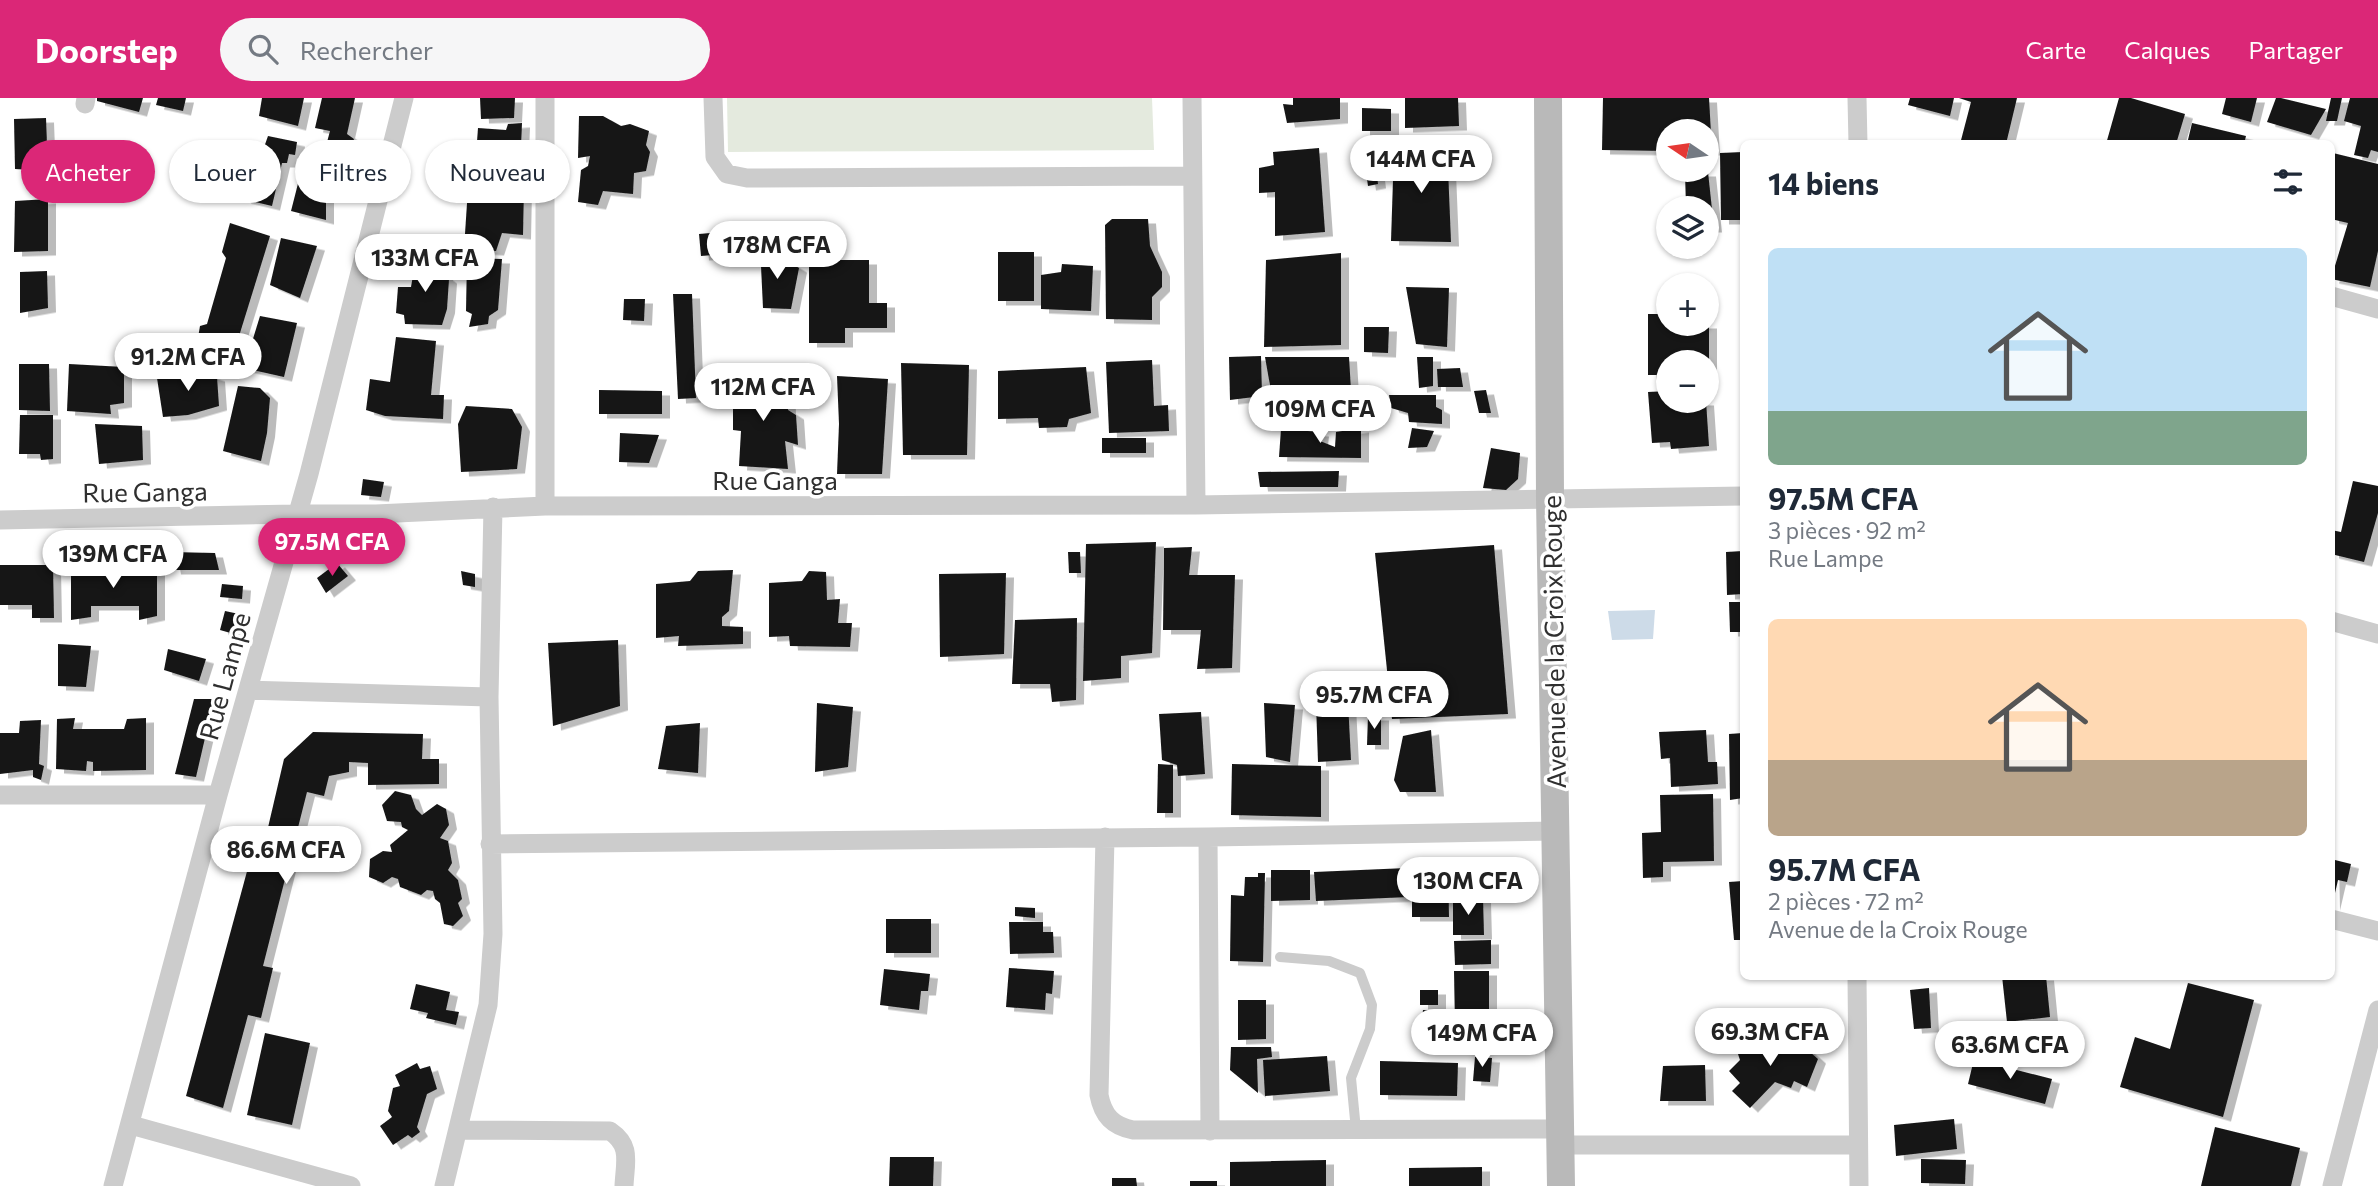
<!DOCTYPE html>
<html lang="fr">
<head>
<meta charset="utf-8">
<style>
  :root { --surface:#fff; --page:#f6f6f7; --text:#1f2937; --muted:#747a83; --accent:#db2777 }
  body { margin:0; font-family:Commissioner,sans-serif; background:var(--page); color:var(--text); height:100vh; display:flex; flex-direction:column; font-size:26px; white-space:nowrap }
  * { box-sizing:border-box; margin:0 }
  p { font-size:23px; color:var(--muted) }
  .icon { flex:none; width:38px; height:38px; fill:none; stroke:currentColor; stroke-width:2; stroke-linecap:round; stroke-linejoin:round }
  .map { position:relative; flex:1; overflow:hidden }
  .drawer { position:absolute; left:1740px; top:42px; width:595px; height:840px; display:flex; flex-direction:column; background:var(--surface); border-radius:10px; box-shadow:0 2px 5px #0004 }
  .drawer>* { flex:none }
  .hud { position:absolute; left:21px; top:42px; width:665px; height:63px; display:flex; gap:14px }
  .needle { width:46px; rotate:283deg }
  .tools { position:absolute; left:1656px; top:21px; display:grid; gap:14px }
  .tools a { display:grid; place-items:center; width:63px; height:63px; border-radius:50%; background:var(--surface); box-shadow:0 2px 5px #0004; font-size:35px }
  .price { position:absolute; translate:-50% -60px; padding:0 16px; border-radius:24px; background:#fff; color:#222; font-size:23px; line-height:46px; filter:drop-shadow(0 2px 4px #0008) }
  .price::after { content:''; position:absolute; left:50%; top:42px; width:21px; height:16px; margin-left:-10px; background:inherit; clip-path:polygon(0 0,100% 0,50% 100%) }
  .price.active { background:var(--accent); color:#fff }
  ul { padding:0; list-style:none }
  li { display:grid; align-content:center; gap:14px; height:371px; padding:0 28px }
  li span { display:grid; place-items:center; height:217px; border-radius:10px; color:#555 }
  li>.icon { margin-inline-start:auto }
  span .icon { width:126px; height:126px; fill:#fffc; stroke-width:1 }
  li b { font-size:30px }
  h2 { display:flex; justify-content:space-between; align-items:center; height:84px; padding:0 28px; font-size:30px }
  .chip { padding:0 24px; border-radius:32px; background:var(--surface); box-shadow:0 2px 5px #0004; font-size:24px; line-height:63px }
  .chip.active { background:var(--accent); color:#fff }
  header { display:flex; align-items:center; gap:42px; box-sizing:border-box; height:98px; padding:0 35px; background:var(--accent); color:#fff }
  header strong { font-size:33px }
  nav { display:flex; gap:38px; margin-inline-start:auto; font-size:24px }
  .search { width:490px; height:63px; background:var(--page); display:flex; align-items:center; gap:18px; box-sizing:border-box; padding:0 24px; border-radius:38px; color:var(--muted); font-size:26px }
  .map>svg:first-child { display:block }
</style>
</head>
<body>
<header>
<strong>Doorstep</strong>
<div class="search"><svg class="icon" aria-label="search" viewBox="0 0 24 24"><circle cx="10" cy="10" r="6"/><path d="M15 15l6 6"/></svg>Rechercher</div>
<nav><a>Carte</a><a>Calques</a><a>Partager</a></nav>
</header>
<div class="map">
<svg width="2378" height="1088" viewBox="0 0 2378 1088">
  <defs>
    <filter id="shadow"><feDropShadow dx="8" dy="4.5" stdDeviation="0" flood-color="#0004"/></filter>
  </defs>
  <rect width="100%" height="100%" fill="#fff"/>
  <path fill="#e4eade" d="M727,0H1152L1154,52L728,54Z"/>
  <path fill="#cddbe8" d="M1655,512L1653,541L1612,542L1608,513Z"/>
  <path fill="#161616" filter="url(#shadow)" d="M97,0H143L139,14L97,3Z
    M158,0H186L183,13L156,7Z
    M262,0H304L298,28L259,18Z
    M322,0H355L347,36L354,41L349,57L326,48L330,33L315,30Z
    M480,0H515L514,20L481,21Z
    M1293,0H1340V21L1287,25L1283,6L1293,7Z
    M1405,0H1458L1459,28L1405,30Z
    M1603,0H1709L1712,53H1706V33H1668V53L1602,52Z
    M1910,0H1954L1950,18L1908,7Z
    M1959,0H2017L2006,46H1960L1971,4Z
    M2119,0H2131L2185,16L2176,46H2106Z
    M2226,0H2257L2251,24L2222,16Z
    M2276,0H2281L2326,11L2311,37L2267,24Z
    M2331,0H2342L2337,23H2326Z
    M2350,0H2378V54L2371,52L2368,60L2354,57L2361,28L2344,23Z
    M1362,10L1391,11V33H1362Z
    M579,18H603L621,28L630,26L649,33L646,47L650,54L646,73L634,75L633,96L603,93L598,107L578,104L581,72L588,68L590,58L578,60Z
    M46,20L48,73L15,71L14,21Z
    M522,25L521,49L506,50L507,85L474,84L478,30L506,32L508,26Z
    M2192,25L2246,38L2244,46H2187Z
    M268,38L297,44L295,57L289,56L287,65H282L272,108L243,101L249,73L243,71L249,51L262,55Z
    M1373,44L1378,86L1368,88L1362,46Z
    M1447,46L1451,144L1391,143L1394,51Z
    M1319,50L1325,134L1275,138V94L1259,95V70L1274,67L1273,54Z
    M1743,54V122H1721L1720,55Z
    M2333,55L2378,66V153L2370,189L2331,181L2348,125L2331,121V65Z
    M304,62L340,71L333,86L326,96V122L291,113Z
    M1685,74H1708L1714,130H1706V110H1686Z
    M524,88L523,137L502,135L496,153L464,151L468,90Z
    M48,101V153L14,154L15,103Z
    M1112,121H1148L1150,148L1162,174V189L1152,199V222L1106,221L1105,127Z
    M230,125L270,138L231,264L195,257L200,228L207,226L226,160L222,154Z
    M722,134L725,156L701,158L699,136Z
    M281,140L317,148L300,200L270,187Z
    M760,147L799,170L791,211L763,210Z
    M998,154H1034V203H998Z
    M1341,155V247L1264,249L1266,162Z
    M416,160L445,163V178L449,181L447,211L442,227L405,226L404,217L396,215L398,189H411Z
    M467,160L502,161L498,212L489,218L488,226L469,229L472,216L466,213Z
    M809,162H869V205H887V230H845V245H809Z
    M1062,166L1093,168L1091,213L1041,211V177L1061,174Z
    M47,173L48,210L20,215V174Z
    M1406,189L1449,190L1447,249L1416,246Z
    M673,196H692L696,300L678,301Z
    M624,201H645L644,223L623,222Z
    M1648,216H1668V226H1709V276H1706V264H1668V277H1648Z
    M260,218L297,225L284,279L244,270Z
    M1364,229H1389L1388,255L1364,254Z
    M396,239L436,243L431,297H444L443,321L385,318L366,312L370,281L390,284Z
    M1261,258L1262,298L1230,302L1229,259Z
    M1265,259H1349L1353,326L1277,327Z
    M1417,259H1433V288L1419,290Z
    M1152,262L1154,308L1168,307L1169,333L1109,335L1106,264Z
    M901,265L969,267L967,357H903Z
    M19,266H49L50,313L19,312Z
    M69,266L124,269V305L110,307L111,316L67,313Z
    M1086,269L1091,315L1069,321L1067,329L1039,330L1038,320L998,321V273Z
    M190,270L217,279L219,308L188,317L163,319L157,280Z
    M1460,270L1463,289H1438L1437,271Z
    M837,278L888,281L882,376H837L839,326Z
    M733,283H787L788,312L796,317L798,347L785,343L788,371L739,368L741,333L733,332Z
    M238,288L260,290L270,300L267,335L261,363L223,353Z
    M599,292L662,293V316H599Z
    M1486,292L1491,315H1479L1474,293Z
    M1668,293V303H1706L1709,348L1671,351L1670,344L1652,345L1648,294Z
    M1389,297H1436V309L1442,312V326L1409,324L1408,315L1391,310Z
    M466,308L512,311L522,329L517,371L461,374L458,326Z
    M20,317H53V361L41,362L40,356H19Z
    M95,326L142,328L143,362L99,366Z
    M1361,330V360L1279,359L1281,331L1321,334L1320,343L1335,349L1336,334Z
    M1412,330L1434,333L1427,349L1408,350Z
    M620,335L659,337L649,365L619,364Z
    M1102,340H1146V355H1102Z
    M1491,350L1520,355L1518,381L1506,392L1483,390Z
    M1339,373L1338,389H1260L1258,374Z
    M363,381L384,384L381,399L361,397Z
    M2353,383L2378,388V415L2364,464L2331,456V432L2341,434Z
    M1156,444L1152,555L1121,558V580L1083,583L1086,446Z
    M1494,447L1508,616L1392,621L1375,455Z
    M1192,449L1189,477H1235L1232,570L1197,571L1201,532H1163L1164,450Z
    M1743,453V496L1727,497L1726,454Z
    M170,454L215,455L219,472H173Z
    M1068,454H1080L1081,475H1069Z
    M337,465L348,478L326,495L317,480Z
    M0,467H53L54,520H32V507H0Z
    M71,469L157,472V518L139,522V508H91V519L71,522Z
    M733,472L729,513L722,519V528L743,529V546L678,548L679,538L656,540V486L690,483L698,473Z
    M461,473L475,476V489L463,487Z
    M809,473L826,474L827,502L840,501L838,525H852L850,549L790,548L789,538L769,539V485L802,483Z
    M1006,475L1004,556L940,559L939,476Z
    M222,486L243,488L242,501L220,499Z
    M1729,504H1743V534H1730Z
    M225,513L239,516L234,536L220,532Z
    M1077,520L1076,602L1052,604L1050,586H1012L1015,522Z
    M618,542L620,608L553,628L548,545Z
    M58,546L91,548L86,589L58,588Z
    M168,551L206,561L199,583L164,572Z
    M194,601H214L196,679L175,676Z
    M1348,604L1351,662L1318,664L1316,605Z
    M817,605L853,609L848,669L815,674Z
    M1264,605L1295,607L1290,664L1266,659Z
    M1201,614L1205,676L1178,678L1177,667L1162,662L1159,616Z
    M1368,618H1381V647H1367Z
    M75,620L73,631H124L127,621L146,620V672L93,673V664L87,663L86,673L56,671L57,621Z
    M41,622L39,666L44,668L41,682L33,679V672L0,676V635H19L20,623Z
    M700,625L698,675L658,671L666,628Z
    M1431,632L1436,694H1400L1394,682L1403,638Z
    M1706,632L1708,664H1717L1718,686L1671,689L1670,660L1661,661L1659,634Z
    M313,634L423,636L422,661H439V686L368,687V665L349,664V674L329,678L324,698L307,694L263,868L273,870L261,920L248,917L223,1010L186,998L249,766L259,768L284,661Z
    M1743,635V700L1730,702L1729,636Z
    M1158,666L1173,667V715H1157Z
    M1232,666L1321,668V719L1231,717Z
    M395,693L411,697L416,711L422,717L437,706L446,711L449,727L440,740L448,743L452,765L448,772L458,782L462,801L458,805L463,818L453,828L444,826L440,805L435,801L433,793L427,792L421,797L400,789L398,781L392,779L383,785L369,779L370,761L383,753L392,754L390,747L408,732L402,729L401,724L387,723L382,707Z
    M1713,696L1714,763L1663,764V779L1643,780L1642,735L1661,734L1660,697Z
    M2331,761L2351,766L2347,784L2338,782L2332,808Z
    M1407,770L1409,799L1316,803L1314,774Z
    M1448,770L1449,819H1412V771Z
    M1271,772H1310V802L1271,803Z
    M1258,775H1265L1263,864L1230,863L1231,797L1244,798L1245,779H1258Z
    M1743,783V842H1734L1729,784Z
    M1453,800H1483L1484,837H1453Z
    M1015,809L1035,810V820L1015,818Z
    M886,821H931V855H886Z
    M1009,824H1043V834H1053L1054,855L1010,856Z
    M1491,842V866L1455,867L1454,843Z
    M1009,870L1054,873L1052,896L1046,895L1045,912L1006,909Z
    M884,871L930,876L928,893H921L919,912L880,907Z
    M1454,873H1489V928H1455Z
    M2002,878H2046L2050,919L2007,924Z
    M2188,885L2254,902L2223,1019L2120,989L2135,939L2170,951Z
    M416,886L450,894L446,912L459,914L456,927L426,920L428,915L410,911Z
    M1929,890L1931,930L1914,931L1910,892Z
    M1420,892H1438V907H1420Z
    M1238,902H1266V941L1238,942Z
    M1423,912L1440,913L1439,932L1421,931Z
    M1755,930L1769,950L1802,947L1818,961L1807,989L1794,983L1791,990L1775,984L1750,1010L1732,993L1740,985L1729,973L1740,962L1738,956Z
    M265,935L310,945L292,1027L247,1017Z
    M1231,949H1271L1272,959L1257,961L1258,995L1230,972Z
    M1327,958L1330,993L1265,998L1263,962Z
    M1475,959L1492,960L1490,984L1473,983Z
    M1974,961L2052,981L2045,1006L1968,986Z
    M1380,963L1458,965L1457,998L1380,997Z
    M417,965L420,971L430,968L437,991L427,996L417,1029L420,1034L412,1040L408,1037L393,1047L380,1028L392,1019L388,1013L393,990L400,988L395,977Z
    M1705,967L1706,1003H1660L1663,968Z
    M1954,1021L1957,1051L1896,1058L1894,1027Z
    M2215,1029L2300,1050L2291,1088H2201Z
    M890,1059H934L933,1088H889Z
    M1921,1061L1966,1062L1965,1086L1921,1085Z
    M1326,1062V1088H1230V1064Z
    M1482,1069V1088H1409V1070Z
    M1112,1080H1136L1137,1088H1112Z
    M1190,1083H1217V1088H1190Z"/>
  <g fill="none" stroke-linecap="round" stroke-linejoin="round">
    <path stroke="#ccc" stroke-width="10" d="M1280,859L1329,863L1360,875L1372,907L1370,931L1351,980L1356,1032"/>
    <path stroke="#ccc" stroke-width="19" d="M713,0L715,59L727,76L747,80L1192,78
      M1192,0L1196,407
      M1857,0L1858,46
      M85,6L86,0
      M2331,198L2378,211
      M545,408V0
      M0,422L296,416H376L545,408L1196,407L1743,398
      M2331,523L2378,536
      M248,592L489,599
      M0,697H218
      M1105,739L1099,997C1103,1018 1113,1028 1133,1032L1560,1031
      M1208,739L1210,1033
      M490,746L1208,739L1557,733
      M2331,821L2378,833
      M1857,878L1859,1088
      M131,1027L351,1088
      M458,1032L610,1033C632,1048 625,1064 624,1088
      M1561,1047H1858
      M113,1088L218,697L309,376L404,0
      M444,1088L488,907L493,836L489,599L493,409
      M2332,1088L2378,912"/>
    <path stroke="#b9b9b9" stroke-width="28" d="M1548,0L1550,400L1561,1088"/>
  </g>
  <g text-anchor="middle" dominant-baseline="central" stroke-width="7" stroke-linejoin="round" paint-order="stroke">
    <g font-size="26" fill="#2f2f2f" stroke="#fff">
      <text x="775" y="381">Rue Ganga</text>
      <text transform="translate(145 393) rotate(-1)">Rue Ganga</text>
      <text transform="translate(1553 544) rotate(-91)">Avenue de la Croix Rouge</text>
      <text transform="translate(224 578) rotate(-75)">Rue Lampe</text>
    </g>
  </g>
</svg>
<div class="tools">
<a><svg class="needle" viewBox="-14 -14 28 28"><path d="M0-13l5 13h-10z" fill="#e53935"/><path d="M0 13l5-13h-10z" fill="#747a83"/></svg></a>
<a><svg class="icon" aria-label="layers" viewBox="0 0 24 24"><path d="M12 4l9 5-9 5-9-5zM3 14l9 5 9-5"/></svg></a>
<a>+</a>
<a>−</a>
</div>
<b class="price" style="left:1421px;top:97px">144M CFA</b>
<b class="price" style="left:777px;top:183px">178M CFA</b>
<b class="price" style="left:425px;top:196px">133M CFA</b>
<b class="price" style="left:188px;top:295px">91.2M CFA</b>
<b class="price" style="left:763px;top:325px">112M CFA</b>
<b class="price" style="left:1320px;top:347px">109M CFA</b>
<b class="price active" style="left:332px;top:480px">97.5M CFA</b>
<b class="price" style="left:113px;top:492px">139M CFA</b>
<b class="price" style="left:1374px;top:633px">95.7M CFA</b>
<b class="price" style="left:286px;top:788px">86.6M CFA</b>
<b class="price" style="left:1468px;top:819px">130M CFA</b>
<b class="price" style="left:1770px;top:970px">69.3M CFA</b>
<b class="price" style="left:1482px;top:971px">149M CFA</b>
<b class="price" style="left:2010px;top:983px">63.6M CFA</b>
<div class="hud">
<a class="chip active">Acheter</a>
<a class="chip">Louer</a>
<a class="chip">Filtres</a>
<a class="chip">Nouveau</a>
</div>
<section class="drawer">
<h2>14 biens<svg class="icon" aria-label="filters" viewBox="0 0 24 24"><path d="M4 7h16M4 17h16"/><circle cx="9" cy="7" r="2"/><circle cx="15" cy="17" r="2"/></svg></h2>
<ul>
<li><span style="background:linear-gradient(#bfe0f5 75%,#7fa58c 0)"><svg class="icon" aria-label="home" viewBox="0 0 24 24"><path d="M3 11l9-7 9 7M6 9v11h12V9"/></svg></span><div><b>97.5M CFA</b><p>3 pièces · 92 m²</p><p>Rue Lampe</p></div></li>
<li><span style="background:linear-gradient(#ffd9b3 65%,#b9a48a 0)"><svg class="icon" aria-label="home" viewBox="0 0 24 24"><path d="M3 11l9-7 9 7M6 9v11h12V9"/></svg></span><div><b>95.7M CFA</b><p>2 pièces · 72 m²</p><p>Avenue de la Croix Rouge</p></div></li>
</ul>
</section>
</div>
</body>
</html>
